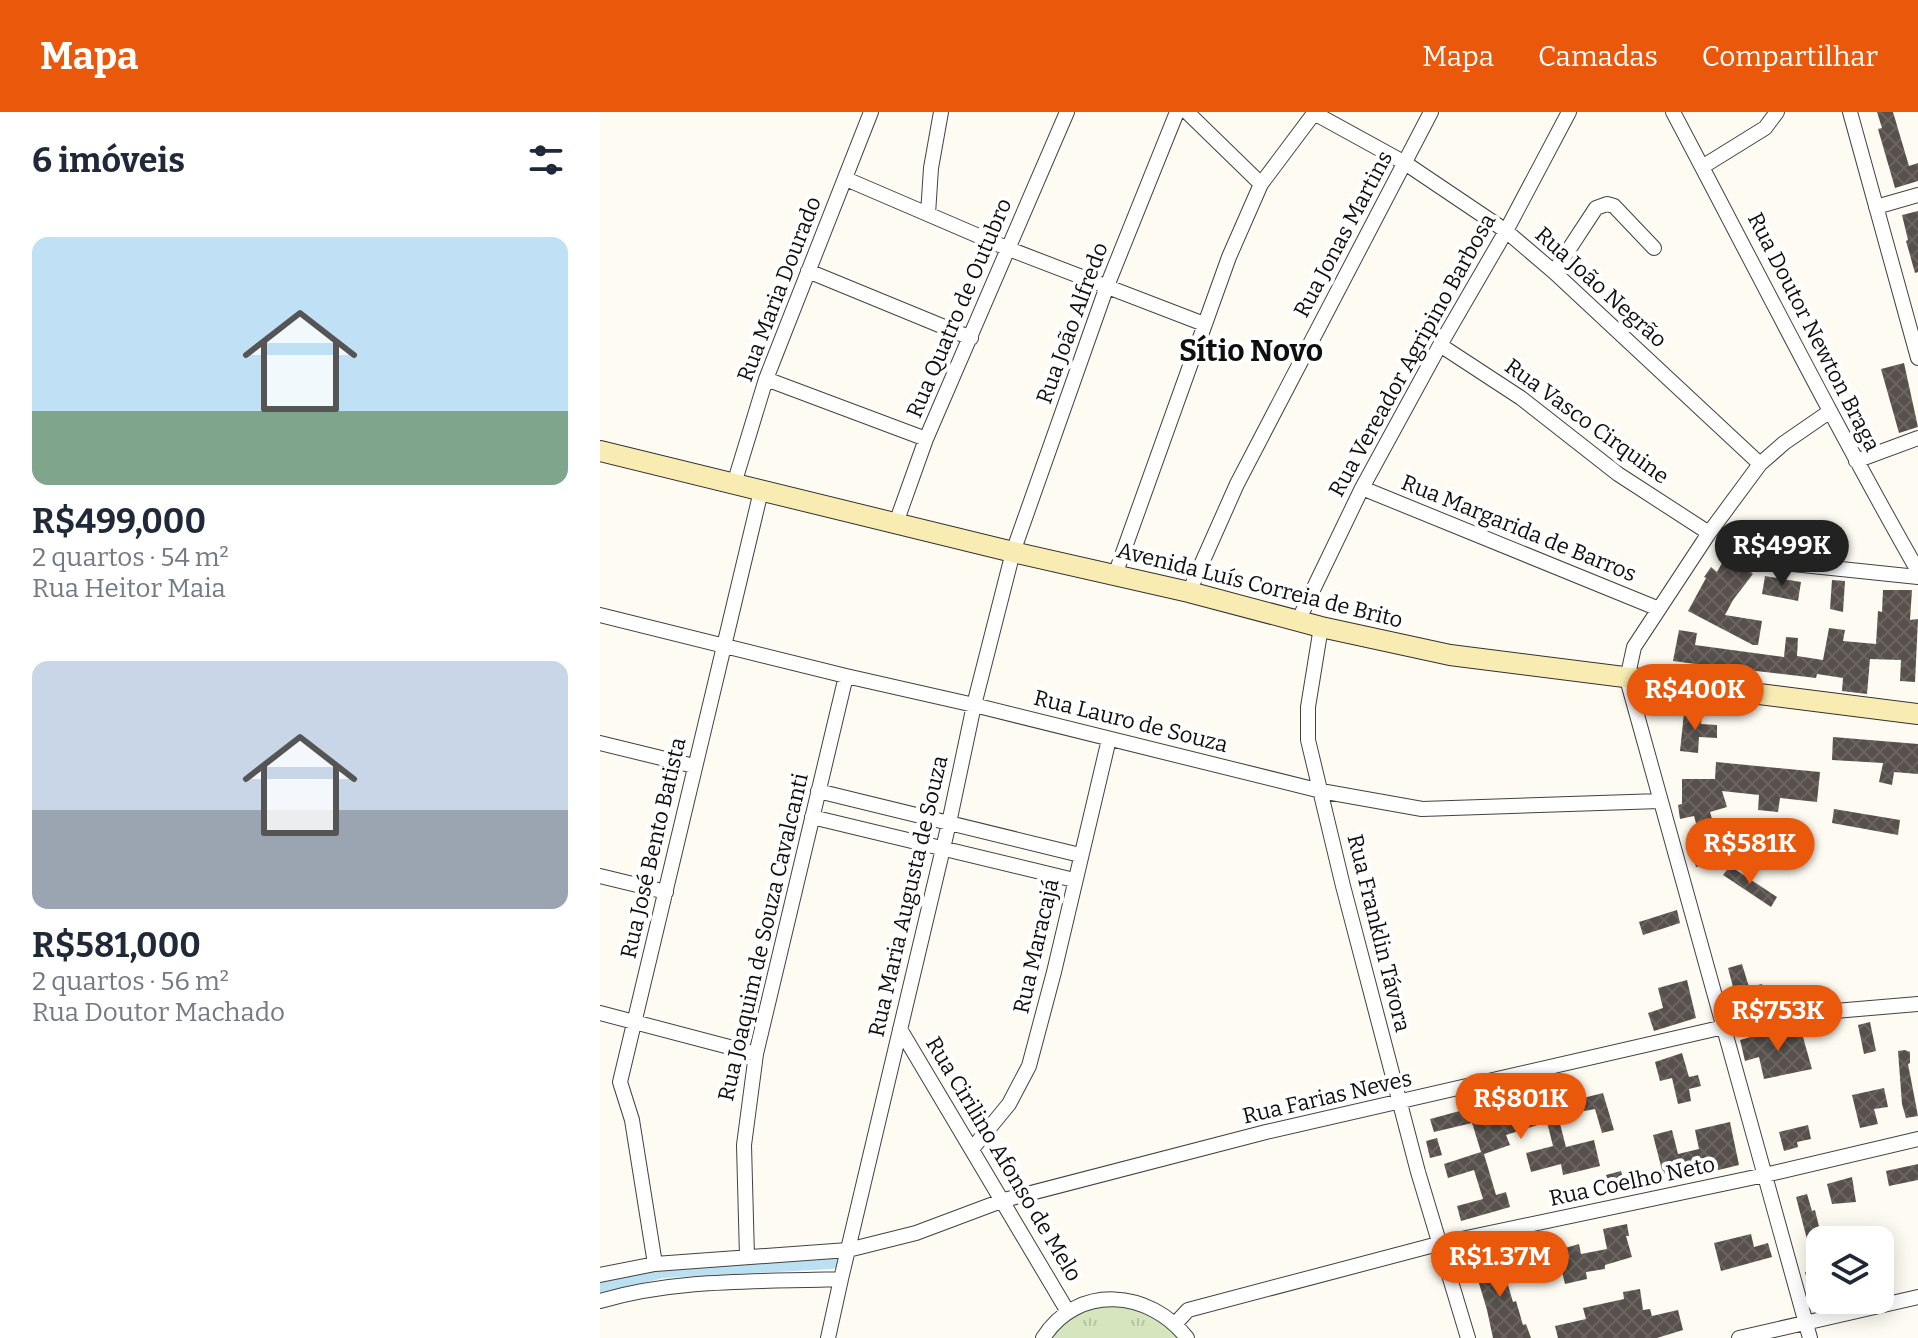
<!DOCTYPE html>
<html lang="pt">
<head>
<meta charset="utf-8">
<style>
  :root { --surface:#fff; --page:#f2f2f3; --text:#1f2937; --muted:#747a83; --accent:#ea580c }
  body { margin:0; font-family:Bitter,serif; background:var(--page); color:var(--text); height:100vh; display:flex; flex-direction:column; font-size:30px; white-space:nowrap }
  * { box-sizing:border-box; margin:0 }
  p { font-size:26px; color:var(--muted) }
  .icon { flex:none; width:44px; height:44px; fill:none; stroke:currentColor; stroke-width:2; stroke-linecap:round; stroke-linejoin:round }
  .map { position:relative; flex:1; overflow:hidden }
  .details { display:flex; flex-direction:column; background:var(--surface); width:600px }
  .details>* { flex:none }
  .controls { position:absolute; left:1206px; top:1114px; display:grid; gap:16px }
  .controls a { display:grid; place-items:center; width:88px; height:88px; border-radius:16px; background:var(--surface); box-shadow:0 4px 20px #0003; font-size:40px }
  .price { position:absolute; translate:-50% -68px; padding:0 18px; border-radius:28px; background:var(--accent); color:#fff; font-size:26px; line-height:52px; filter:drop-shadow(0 2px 4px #0008) }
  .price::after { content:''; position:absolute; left:50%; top:48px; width:24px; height:18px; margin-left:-12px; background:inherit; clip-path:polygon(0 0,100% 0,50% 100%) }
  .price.active { background:#222; color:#fff }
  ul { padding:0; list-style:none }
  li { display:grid; align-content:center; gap:16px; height:424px; padding:0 32px }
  li span { display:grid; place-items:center; height:248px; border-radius:16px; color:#555 }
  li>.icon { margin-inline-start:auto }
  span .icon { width:144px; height:144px; fill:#fffc; stroke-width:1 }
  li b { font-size:34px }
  h2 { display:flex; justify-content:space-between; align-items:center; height:96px; padding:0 32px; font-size:34px }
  header { display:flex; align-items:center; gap:48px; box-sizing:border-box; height:112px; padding:0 40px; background:var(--accent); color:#fff }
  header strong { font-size:38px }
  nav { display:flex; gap:44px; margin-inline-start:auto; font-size:28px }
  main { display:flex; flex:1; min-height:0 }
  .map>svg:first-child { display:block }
</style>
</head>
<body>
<header>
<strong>Mapa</strong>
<nav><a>Mapa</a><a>Camadas</a><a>Compartilhar</a></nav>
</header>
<main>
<section class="details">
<h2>6 imóveis<svg class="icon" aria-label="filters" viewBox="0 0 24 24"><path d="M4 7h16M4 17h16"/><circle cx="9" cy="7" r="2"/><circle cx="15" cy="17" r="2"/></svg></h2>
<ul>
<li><span style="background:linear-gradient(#bfe0f5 70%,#7fa58c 0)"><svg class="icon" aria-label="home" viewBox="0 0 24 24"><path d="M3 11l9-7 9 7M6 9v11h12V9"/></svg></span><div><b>R$499,000</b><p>2 quartos · 54 m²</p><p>Rua Heitor Maia</p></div></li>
<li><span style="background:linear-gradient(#c9d6e8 60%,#9aa5b1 0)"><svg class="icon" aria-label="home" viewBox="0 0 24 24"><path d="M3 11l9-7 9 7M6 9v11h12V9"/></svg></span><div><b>R$581,000</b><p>2 quartos · 56 m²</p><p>Rua Doutor Machado</p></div></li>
</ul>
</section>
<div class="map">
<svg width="1318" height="1226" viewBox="0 0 1318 1226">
  <defs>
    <pattern id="park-tufts" width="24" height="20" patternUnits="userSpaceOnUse" patternTransform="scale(2)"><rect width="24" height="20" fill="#d5e6be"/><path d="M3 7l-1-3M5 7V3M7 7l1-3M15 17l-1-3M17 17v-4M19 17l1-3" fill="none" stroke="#b6c4a2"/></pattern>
    <pattern id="building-cross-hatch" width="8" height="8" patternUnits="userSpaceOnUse" patternTransform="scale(2)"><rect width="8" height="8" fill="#57504c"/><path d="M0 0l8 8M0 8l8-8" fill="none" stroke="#6a6561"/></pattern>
  </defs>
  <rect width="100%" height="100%" fill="#fefbf2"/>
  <path fill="url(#park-tufts)" d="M523,1187L587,1226H443L468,1200Z"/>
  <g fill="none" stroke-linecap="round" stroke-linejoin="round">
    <path stroke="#bbe0f1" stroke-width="14" d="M0,1174L63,1159L231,1150"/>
  </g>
  <path fill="url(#building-cross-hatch)" d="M1277,0H1293L1309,54L1318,51V69L1295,76L1278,17L1282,16Z
    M1318,99V160L1315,161L1306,129L1308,128L1302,103Z
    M1304,251L1318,315L1299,321L1281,257Z
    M1128,440L1154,456L1151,461L1153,462L1133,488L1125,503L1162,509L1158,533H1153L1088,499L1106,466L1104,465L1111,455L1117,460Z
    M1165,464L1201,470L1198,489L1162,482Z
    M1232,468L1245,469L1243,500L1230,497Z
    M1283,478H1312L1310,508L1318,507L1315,570L1300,569L1301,548L1270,547L1267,582L1242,579L1243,566L1217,562L1216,566L1139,557L1138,566L1125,565L1126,556L1073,549L1079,518L1097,521L1095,533L1184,545L1186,525L1198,526L1197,544L1223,548L1229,516L1245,518L1243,529L1276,532L1278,499L1282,500Z
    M1084,601L1102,603L1101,612L1117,613V626L1099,625L1098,641L1080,639Z
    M1233,625L1318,632V662L1294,660L1292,673L1279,670L1283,651L1232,648Z
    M1116,650L1220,660L1217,690L1180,686L1178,700L1158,698L1159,683L1122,679L1127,695L1110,700L1120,734L1125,733L1128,746L1096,755L1093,743L1104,740L1094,704L1080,707L1078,693L1082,692V667H1115Z
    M1234,697L1300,708L1298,723L1232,711Z
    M1130,754L1177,785L1171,795L1123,763Z
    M1077,798L1080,811L1043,823L1039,810Z
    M1142,852L1149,875L1162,872L1167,890L1135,899L1131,887L1136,886L1128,856Z
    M1087,868L1096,906L1054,919L1048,901L1063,896L1058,876Z
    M1270,910L1276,939L1264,942L1258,913Z
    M1179,917L1181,923L1201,918L1212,957L1164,967L1159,945L1145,949L1140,928Z
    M1305,938L1310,940V951L1308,952L1318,1004L1306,1006L1302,992L1298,939Z
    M1082,941L1089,965L1098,963L1101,974L1089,977L1091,989L1078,992L1072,966L1060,969L1055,950Z
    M1284,976L1288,995L1274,997L1278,1012L1260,1016L1252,983Z
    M974,980L975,988L1003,981L1014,1018L1002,1021L995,997L958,1004L966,1035L994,1028L1000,1054L963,1063L961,1052L931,1060L926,1041L953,1034L947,1010L906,1023L910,1033L884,1042L896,1083L906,1080L910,1095L861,1109L857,1094L883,1087L874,1058L848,1066L844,1052L881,1040L872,1011L834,1020L830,1007L867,997L866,994L893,986L897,997Z
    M1130,1010L1139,1053L1090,1065L1088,1056L1063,1062L1053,1023L1072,1018L1078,1042L1099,1037L1095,1018Z
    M1208,1013L1211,1027L1197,1030L1198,1035L1184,1039L1179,1020Z
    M837,1026L842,1043L830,1046L826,1029Z
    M1318,1052V1068L1289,1074L1286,1059Z
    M1021,1059L1026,1077L1011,1081L1006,1063Z
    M1252,1065L1256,1090L1232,1092L1227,1072Z
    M1207,1082L1212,1099L1215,1098L1222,1127L1220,1197L1214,1199L1205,1160L1215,1158L1196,1085Z
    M1027,1112L1029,1124H1026L1032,1145L1005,1153V1157L986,1160L987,1167L965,1172L961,1156L935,1162L931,1146L979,1132L981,1142L1007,1137L1003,1117Z
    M1151,1122L1154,1135L1168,1131L1172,1145L1121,1159L1114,1131Z
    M905,1143L910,1158L904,1160L913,1190L916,1189L923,1213L926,1212L931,1226H893L887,1198L878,1168H876L871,1152Z
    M1040,1177L1043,1198L1050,1197L1052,1204L1078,1198L1083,1218L1057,1226H958L955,1214L986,1207L983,1196L1024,1187L1023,1180Z"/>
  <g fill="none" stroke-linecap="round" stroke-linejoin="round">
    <defs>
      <path id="minor" d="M587,0L661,72
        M1073,0C1154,153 1232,308 1318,459
        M1250,0L1318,246
        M714,1L805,51L906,119L954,160L1160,352
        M1102,55L1165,16L1177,0
        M246,67L409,137L604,212
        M1276,95L1318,83
        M328,102L331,56L341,0
        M208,159L371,226
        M954,160L996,96L1007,92L1014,94L1054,136
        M840,233L921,286L1018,362L1109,421
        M166,267L326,327
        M1256,349L1318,326
        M134,372L166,267L271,0
        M762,376L1059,497
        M296,411L326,327L467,0
        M1193,452L1318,465
        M515,463L629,145L661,72L715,0
        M589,480L637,372L831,0
        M0,503L246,564L374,593L721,679L822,697L1060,689
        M698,509L762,376L840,233L906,119L969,0
        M721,515L708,595V628L743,774L818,1060L868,1226
        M0,631L94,654
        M218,679L480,743
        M212,705L474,768
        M0,764L66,780
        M0,901L156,942
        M300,917L468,1200
        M372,1037L409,992L429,954L454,860L509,627
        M147,1145L144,1033L156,942L246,564
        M55,1152L32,1008L20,970L161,379
        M0,1163L55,1152L248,1138L316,1121L404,1088L666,1020L1124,915L1223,900L1318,892
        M0,1189C78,1166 160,1170 241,1167L349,711L374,593L413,440L507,174L577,0
        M576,1211L588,1198L838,1132L1165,1063L1318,1027
        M228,1226L241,1167
        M443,1226C478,1171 550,1178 587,1226
        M1139,1226L1318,1185
        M1210,1226L1027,567L1034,535L1109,421L1160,352L1184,331L1229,300"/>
      <path id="secondary" d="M0,339L413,440L589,480L721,515L850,543L1318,602"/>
    </defs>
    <use href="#minor" stroke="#424242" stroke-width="16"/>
    <use href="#secondary" stroke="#313131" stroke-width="22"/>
    <use href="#minor" stroke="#fff" stroke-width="14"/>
    <use href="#secondary" stroke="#f8ecb3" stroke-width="20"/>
  </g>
  <g text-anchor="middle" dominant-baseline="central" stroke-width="8" stroke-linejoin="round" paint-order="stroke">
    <g font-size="22" fill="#0f0f0f" stroke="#fff">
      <text transform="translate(743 122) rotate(-62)">Rua Jonas Martins</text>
      <text transform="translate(1001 175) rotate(42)">Rua João Negrão</text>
      <text transform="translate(179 177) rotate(-69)">Rua Maria Dourado</text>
      <text transform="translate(359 196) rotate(-67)">Rua Quatro de Outubro</text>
      <text transform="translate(472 211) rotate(-70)">Rua João Alfredo</text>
      <text transform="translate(1214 220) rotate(63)">Rua Doutor Newton Braga</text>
      <text transform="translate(812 243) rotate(-61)">Rua Vereador Agripino Barbosa</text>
      <text transform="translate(987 309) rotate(36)">Rua Vasco Cirquine</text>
      <text transform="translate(919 416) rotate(22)">Rua Margarida de Barros</text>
      <text transform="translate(660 473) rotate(14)">Avenida Luís Correia de Brito</text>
      <text transform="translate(531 609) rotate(14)">Rua Lauro de Souza</text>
      <text transform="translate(53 736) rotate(-77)">Rua José Bento Batista</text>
      <text transform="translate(308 784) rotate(-77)">Rua Maria Augusta de Souza</text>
      <text transform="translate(779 821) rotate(76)">Rua Franklin Távora</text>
      <text transform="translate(163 825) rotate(-77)">Rua Joaquim de Souza Cavalcanti</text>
      <text transform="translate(436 834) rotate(-77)">Rua Maracajá</text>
      <text transform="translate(727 985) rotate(-13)">Rua Farias Neves</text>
      <text transform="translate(404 1047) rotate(59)">Rua Cirilino Afonso de Melo</text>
      <text transform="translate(1032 1069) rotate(-12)">Rua Coelho Neto</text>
    </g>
    <g font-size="30" font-weight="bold" fill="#0f0f0f" stroke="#fff">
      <text x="651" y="239">Sítio Novo</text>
    </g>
  </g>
</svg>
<div class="controls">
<a><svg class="icon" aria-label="layers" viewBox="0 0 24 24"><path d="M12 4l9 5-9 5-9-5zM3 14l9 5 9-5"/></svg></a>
</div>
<b class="price active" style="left:1182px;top:476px">R$499K</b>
<b class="price" style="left:1095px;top:620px">R$400K</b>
<b class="price" style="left:1150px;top:774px">R$581K</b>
<b class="price" style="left:1178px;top:941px">R$753K</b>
<b class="price" style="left:921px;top:1029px">R$801K</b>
<b class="price" style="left:900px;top:1187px">R$1.37M</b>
</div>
</main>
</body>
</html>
